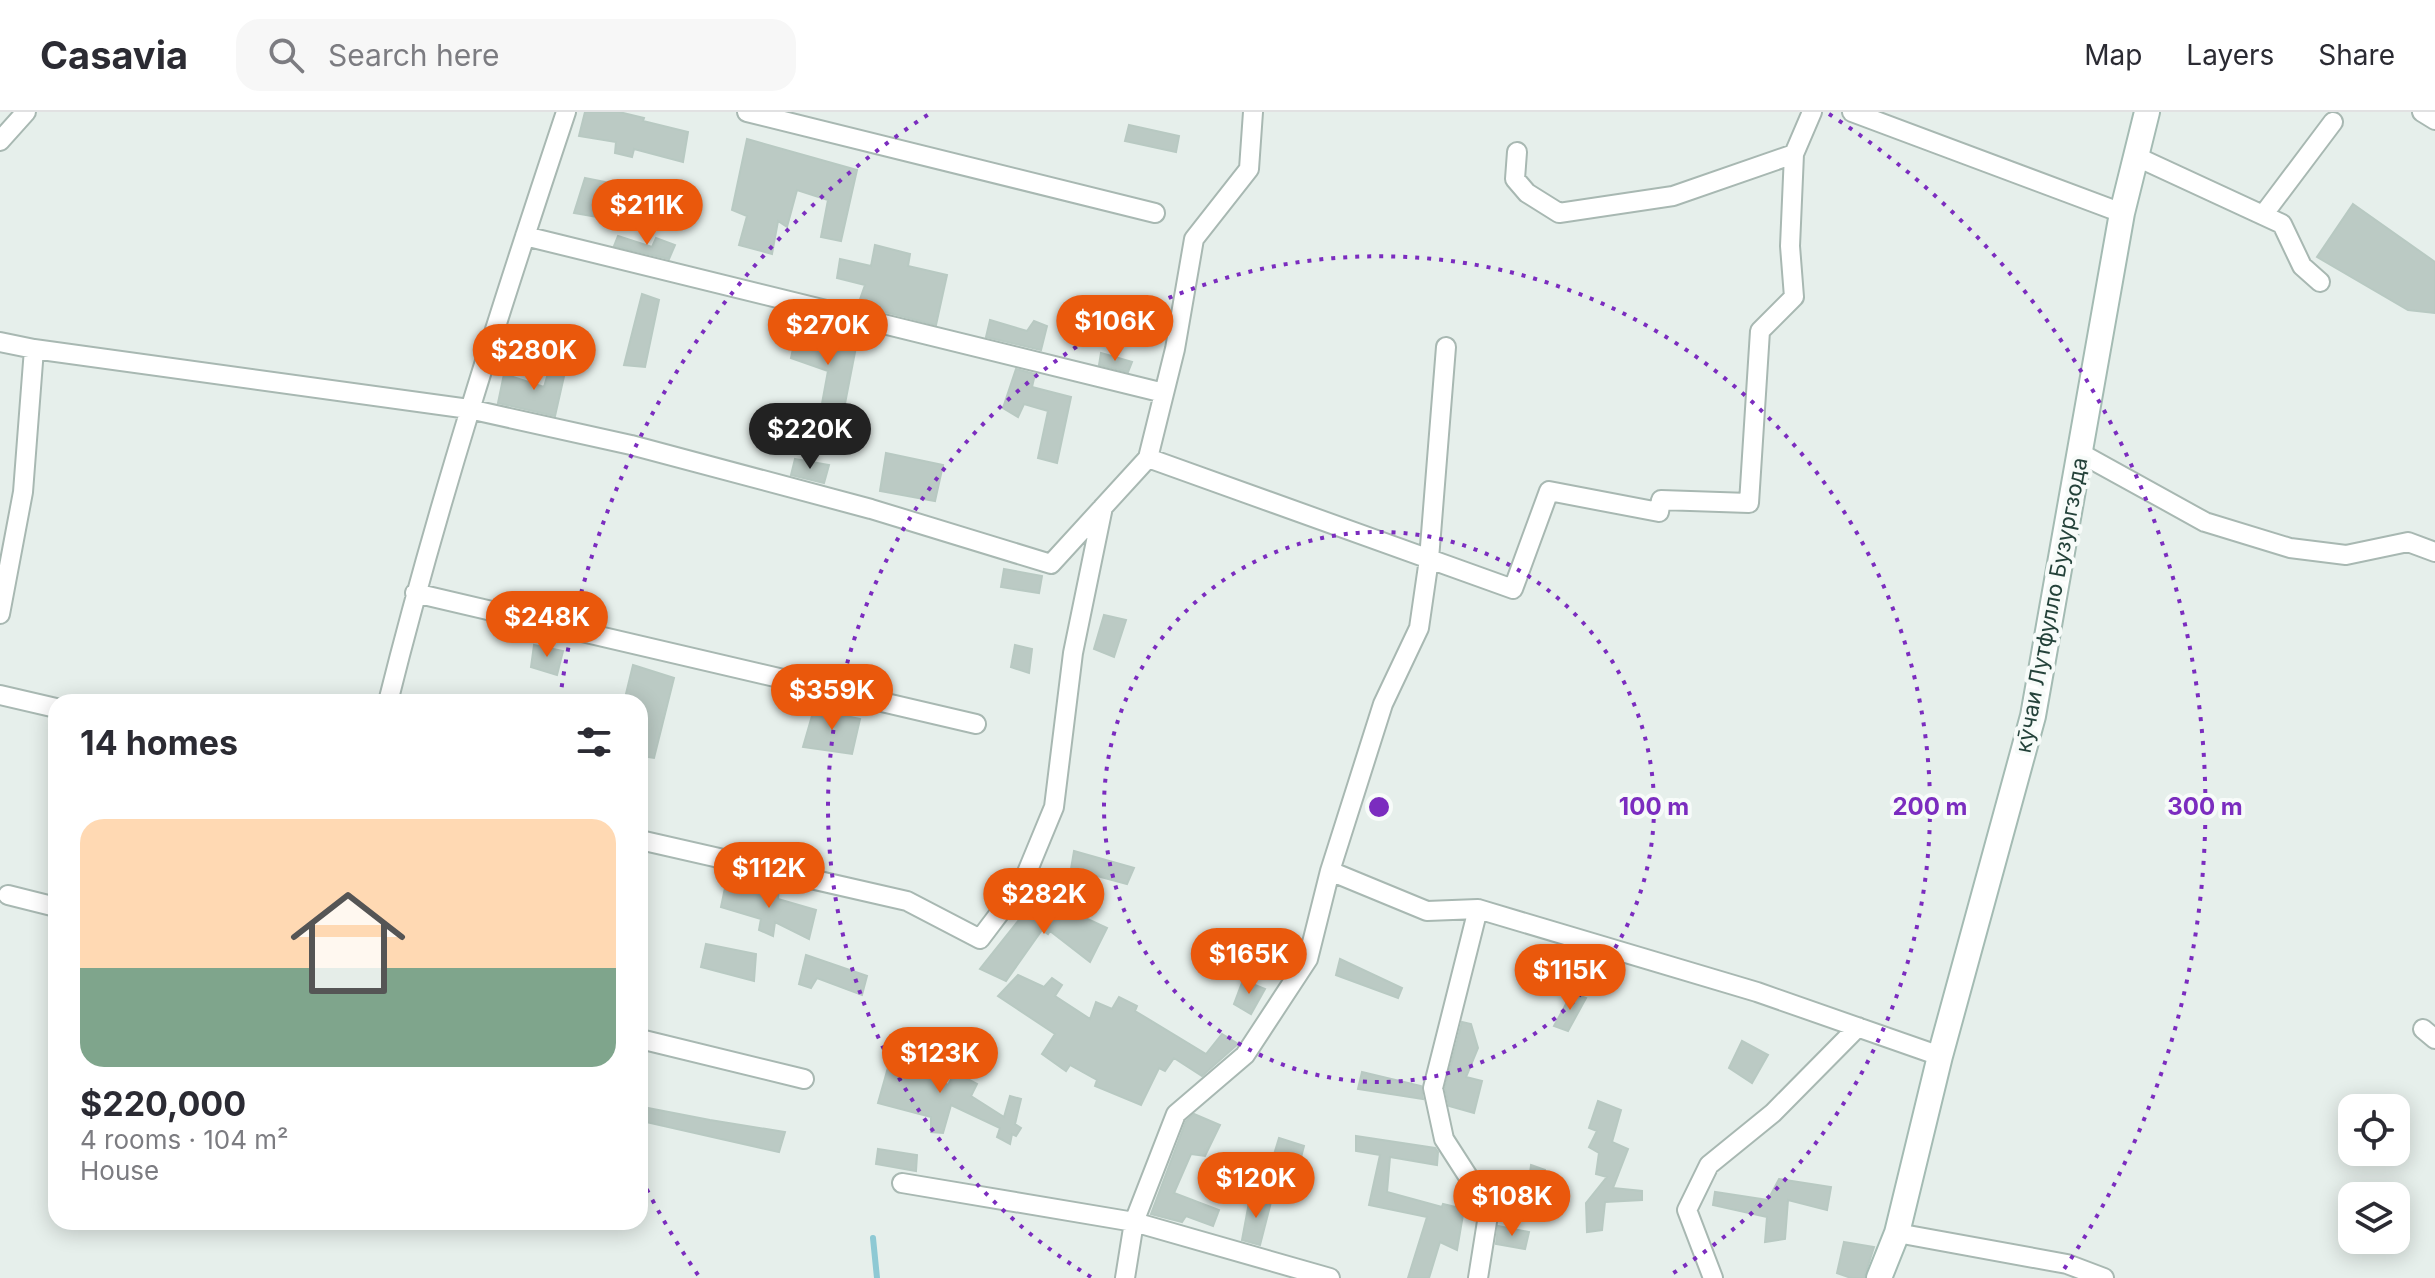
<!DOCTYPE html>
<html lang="en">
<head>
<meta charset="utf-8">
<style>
  :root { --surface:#fff; --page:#f7f7f7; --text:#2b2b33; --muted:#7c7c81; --line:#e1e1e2; --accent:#ea580c }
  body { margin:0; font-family:Inter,sans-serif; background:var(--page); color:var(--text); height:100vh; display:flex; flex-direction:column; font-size:30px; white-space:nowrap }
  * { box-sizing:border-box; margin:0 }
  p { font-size:26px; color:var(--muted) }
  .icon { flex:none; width:44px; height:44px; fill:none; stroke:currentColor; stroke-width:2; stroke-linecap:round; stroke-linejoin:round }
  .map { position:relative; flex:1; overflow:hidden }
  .side { position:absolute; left:48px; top:582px; width:600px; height:536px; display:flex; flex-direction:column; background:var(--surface); border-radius:24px; box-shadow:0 4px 20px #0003 }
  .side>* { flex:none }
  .tools { position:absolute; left:2338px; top:982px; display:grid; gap:16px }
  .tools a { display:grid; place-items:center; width:72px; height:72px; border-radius:16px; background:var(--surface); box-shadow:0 4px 20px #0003; font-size:40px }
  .price { position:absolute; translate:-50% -68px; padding:0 18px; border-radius:28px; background:var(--accent); color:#fff; font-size:26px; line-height:52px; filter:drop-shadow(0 2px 4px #0008) }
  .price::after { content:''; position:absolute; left:50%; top:48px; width:24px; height:18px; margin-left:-12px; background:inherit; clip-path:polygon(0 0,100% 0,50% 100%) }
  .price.selected { background:#222; color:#fff }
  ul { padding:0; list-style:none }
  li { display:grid; align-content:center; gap:16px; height:424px; padding:0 32px }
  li+li { border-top:2px solid var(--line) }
  li span { display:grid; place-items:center; height:248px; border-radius:24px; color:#555 }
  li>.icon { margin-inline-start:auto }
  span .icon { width:144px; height:144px; fill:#fffc; stroke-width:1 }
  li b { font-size:34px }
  h2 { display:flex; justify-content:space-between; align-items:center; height:96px; padding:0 32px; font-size:34px }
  header { display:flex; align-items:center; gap:48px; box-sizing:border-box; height:112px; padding:0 40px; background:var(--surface); border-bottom:2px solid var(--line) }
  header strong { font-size:38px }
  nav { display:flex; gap:44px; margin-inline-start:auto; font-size:28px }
  .search { width:560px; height:72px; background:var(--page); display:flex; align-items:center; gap:20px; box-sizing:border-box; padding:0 28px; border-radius:24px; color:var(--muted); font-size:30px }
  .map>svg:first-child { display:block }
</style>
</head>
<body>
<header>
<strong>Casavia</strong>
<div class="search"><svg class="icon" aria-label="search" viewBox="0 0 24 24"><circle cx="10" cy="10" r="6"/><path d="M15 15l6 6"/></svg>Search here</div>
<nav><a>Map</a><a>Layers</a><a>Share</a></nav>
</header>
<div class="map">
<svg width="2435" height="1166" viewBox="0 0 2435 1166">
  <rect width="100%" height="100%" fill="#e6efeb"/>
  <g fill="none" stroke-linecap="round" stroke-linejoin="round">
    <path stroke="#8ec9d4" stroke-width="6" d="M873,1126L877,1166"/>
  </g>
  <path fill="#bbcac4" stroke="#b8c9c2" stroke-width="2" d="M585,0H619L644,6L643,9L688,20L683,50L634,37L632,45L615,41L616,30L579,24Z
    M1129,13L1179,24L1176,40L1125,29Z
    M747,27L857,58L841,129L821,125L828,88L797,78L787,115L778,109L772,142L739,133L747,104L732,98Z
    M585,66L630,75L621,109L574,101Z
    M2353,92L2435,150V201L2408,198L2317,145Z
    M618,124L652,135L656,126L675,133L669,147L614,134Z
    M875,133L910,142L908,154L947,163L936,213L858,193L865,173L837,166L840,147L871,154Z
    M642,182L659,188L645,255L624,253Z
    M990,208L1027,219L1034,209L1047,214L1041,238L986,225Z
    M797,218L856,235L842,307L821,297L828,259L791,246Z
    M1101,241L1132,250L1128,260L1099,253Z
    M551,251H567L555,304L498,291L504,262L544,275Z
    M1016,257L1035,262L1032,275L1071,285L1057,351L1038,346L1048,299L1024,292L1018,305L1003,296Z
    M886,341L943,353L935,389L880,379Z
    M795,347L829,353L824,371L791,363Z
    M1004,457L1042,464L1039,481L1001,475Z
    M1104,503L1126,508L1114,545L1094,537Z
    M534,533L563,539L557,563L531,555Z
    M1015,533L1032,537L1029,561L1011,555Z
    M633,553L674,566L654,646L640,644V590H624Z
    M814,597L860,607L852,642L803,635Z
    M1074,739L1134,756L1127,772L1071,757Z
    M726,771L767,783L769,773L779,775L778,787L816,798L809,827L775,810L773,824L759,818L761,807L721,795Z
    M1038,784L1107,816L1090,850L1050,819L1048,822L1042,818L1006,869L980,857Z
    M706,832L756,842L754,869L701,855Z
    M806,843L867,864L862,883L817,866L811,876L799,872Z
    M1340,847L1402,876L1398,886L1336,863Z
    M1018,863L1044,875L1052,866L1062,873L1055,884L1090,907L1096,890L1112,897L1119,885L1137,894L1135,899L1206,942L1222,922L1238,932L1202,964L1174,946L1165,959L1159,956L1141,993L1095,974L1097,968L1070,953L1066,959L1042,942L1055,922L998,884Z
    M1243,868L1265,877L1251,902L1234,892Z
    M1572,881L1586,886L1568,919L1554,914Z
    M1462,910L1471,912L1478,936L1466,965L1482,969L1474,1001L1449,994L1445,976Z
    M922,924L934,932L918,958L948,973L955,960L977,972L971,984L1004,1005L1010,984L1021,987L1015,1012L1021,1016L1016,1024L1012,1022L1010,1032L997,1025L1000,1016L951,993L943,1021L931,1020V1005L878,991L889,952L896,942L905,950Z
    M1742,929L1768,943L1752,971L1729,956Z
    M1362,960L1421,974L1423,987L1358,977Z
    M1598,989L1621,998L1612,1030L1628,1037L1613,1076L1642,1079V1088L1605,1090L1602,1118L1587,1120L1586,1091L1607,1065L1596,1062L1599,1041L1589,1035L1597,1019L1589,1016Z
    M648,996L710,1008L785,1020L779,1040L646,1010Z
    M1194,1002L1220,1013L1205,1044L1191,1042L1174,1081L1219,1098L1213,1114L1186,1104L1182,1110L1151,1102L1186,1009Z
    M1356,1024L1435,1036L1438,1040L1437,1053L1390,1045L1387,1080L1442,1095L1443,1092L1464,1097L1457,1138L1440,1130L1429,1166H1408L1427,1105L1369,1093L1380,1043L1356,1039Z
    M1279,1026L1304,1034L1298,1057L1272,1049Z
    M878,1037L917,1043L916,1059L876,1052Z
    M1531,1053L1545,1058L1543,1077L1554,1080L1550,1104L1526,1094Z
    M1779,1067L1831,1075L1827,1098L1788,1088L1785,1127L1765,1130L1767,1105L1713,1093L1715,1080L1768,1088Z
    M1250,1085L1271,1090L1260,1133L1242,1128Z
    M1498,1114L1529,1120L1525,1137L1496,1132Z
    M1844,1130L1874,1135L1864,1166H1851L1837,1161Z"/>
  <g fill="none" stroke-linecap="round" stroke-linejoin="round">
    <defs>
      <path id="street" d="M747,0L1155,101
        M1852,0L2122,101
        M2422,0L2435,8
        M0,29L26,0
        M1517,40L1515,67L1527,81L1559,101L1673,84L1794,42L1812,0
        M2135,44L2282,112L2302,154L2320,170
        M2263,103L2333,10
        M525,124L1164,281
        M0,230L34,237L469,297L631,333L871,397L1051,452L1148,346L1175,237L1194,127L1249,57L1253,0
        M2080,341L2205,410L2290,436L2346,443L2408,430L2435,440
        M1148,346L1513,477L1549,379L1659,400L1661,388L1749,391L1760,219L1794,185L1790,134L1794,42
        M415,481L976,612
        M0,502L23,380L34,237
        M0,583L56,596
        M388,590C438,390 501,195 566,0
        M640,728L907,789L980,827L1023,770L1054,695L1073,541L1103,395
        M1330,759L1427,799L1478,797L1757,880L1940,944
        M8,783L56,795
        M2423,917L2435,927
        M640,927L804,967
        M902,1071L1134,1110L1330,1166
        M1897,1121L2067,1152L2104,1166
        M1125,1166L1134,1110L1176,1002L1245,943L1308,847L1330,759L1383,592L1419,516L1429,447L1446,235
        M1478,1166L1489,1097L1444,1027L1433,976L1478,797
        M1713,1166L1687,1098L1709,1053L1773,1001L1858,915"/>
      <path id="secondary" d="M1879,1166L1897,1121L1940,944L2033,604L2122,101L2147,0"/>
    </defs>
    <use href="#street" stroke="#a8b8b2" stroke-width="22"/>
    <use href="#secondary" stroke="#a4bbb3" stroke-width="28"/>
    <use href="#street" stroke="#fff" stroke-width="18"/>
    <use href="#secondary" stroke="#fff" stroke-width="24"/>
  </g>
  <g fill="none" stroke="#7b2cbf" stroke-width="4" stroke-dasharray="4 8">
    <circle cx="1379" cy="695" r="275"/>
    <path d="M1091 1165A551 551 0 1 1 1667 1165"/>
    <path d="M698 1163A826 826 0 0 1 643 1070M560 587A826 826 0 0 1 929 2M1829 2A826 826 0 0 1 2060 1163"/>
  </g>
  <g text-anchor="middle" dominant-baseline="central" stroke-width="8" stroke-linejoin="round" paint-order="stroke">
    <g font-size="22" fill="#24423a" stroke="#f7fbf9">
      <text transform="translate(2051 493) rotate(-79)">кӯчаи Лутфулло Бузургзода</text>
    </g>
  </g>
  <circle cx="1379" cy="695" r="12" fill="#7b2cbf" stroke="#f7fbf9" stroke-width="4"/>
  <g font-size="24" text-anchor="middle" font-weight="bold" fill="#7b2cbf" stroke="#f7fbf9" stroke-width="8" stroke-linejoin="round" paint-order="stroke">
    <text x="1654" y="703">100 m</text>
    <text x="1930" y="703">200 m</text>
    <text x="2205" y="703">300 m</text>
  </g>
</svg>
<div class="tools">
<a><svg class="icon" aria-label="locate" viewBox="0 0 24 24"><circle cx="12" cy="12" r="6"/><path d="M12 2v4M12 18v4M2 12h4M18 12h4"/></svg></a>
<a><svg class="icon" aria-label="layers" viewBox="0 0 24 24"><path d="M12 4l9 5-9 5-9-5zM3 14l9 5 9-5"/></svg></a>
</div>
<b class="price" style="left:647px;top:135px">$211K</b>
<b class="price" style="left:1115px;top:251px">$106K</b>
<b class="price" style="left:828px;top:255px">$270K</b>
<b class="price" style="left:534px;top:280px">$280K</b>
<b class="price selected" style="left:810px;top:359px">$220K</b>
<b class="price" style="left:547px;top:547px">$248K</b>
<b class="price" style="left:832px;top:620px">$359K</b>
<b class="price" style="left:769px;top:798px">$112K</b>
<b class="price" style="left:1044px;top:824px">$282K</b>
<b class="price" style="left:1249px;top:884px">$165K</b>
<b class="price" style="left:1570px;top:900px">$115K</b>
<b class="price" style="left:940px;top:983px">$123K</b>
<b class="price" style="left:1256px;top:1108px">$120K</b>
<b class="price" style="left:1512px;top:1126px">$108K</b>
<section class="side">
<h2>14 homes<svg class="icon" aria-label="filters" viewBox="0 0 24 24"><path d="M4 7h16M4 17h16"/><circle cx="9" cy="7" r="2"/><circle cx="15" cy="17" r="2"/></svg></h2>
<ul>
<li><span style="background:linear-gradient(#ffd9b3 60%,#7fa58c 0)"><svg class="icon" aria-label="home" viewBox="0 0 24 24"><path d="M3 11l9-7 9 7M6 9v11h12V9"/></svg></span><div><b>$220,000</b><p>4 rooms · 104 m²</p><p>House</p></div></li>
</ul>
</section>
</div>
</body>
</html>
